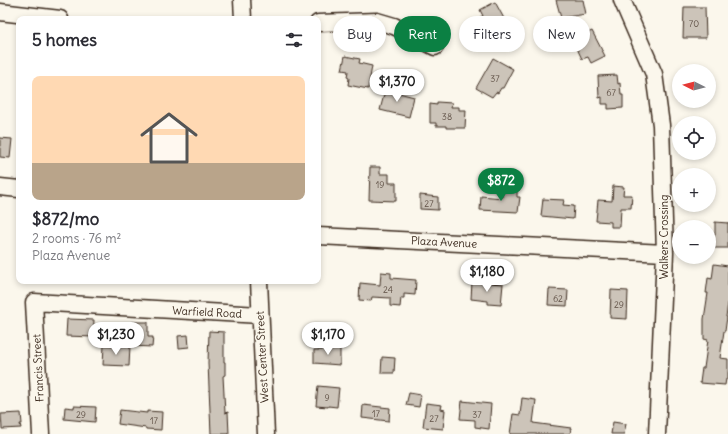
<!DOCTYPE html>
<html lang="en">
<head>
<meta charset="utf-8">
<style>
  :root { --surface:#fff; --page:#f7f7f7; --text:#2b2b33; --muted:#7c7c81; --accent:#0b8043 }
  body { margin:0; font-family:Delius,sans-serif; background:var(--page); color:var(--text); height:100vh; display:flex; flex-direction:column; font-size:15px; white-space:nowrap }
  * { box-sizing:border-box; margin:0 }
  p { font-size:13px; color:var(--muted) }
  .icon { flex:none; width:22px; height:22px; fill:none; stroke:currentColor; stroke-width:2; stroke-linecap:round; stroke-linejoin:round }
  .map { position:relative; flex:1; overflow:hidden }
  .panel { position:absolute; left:16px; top:16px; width:305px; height:268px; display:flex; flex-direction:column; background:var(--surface); border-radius:8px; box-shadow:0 2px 6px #0003 }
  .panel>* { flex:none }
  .hud { position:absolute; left:333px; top:16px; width:335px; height:36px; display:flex; gap:8px }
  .needle { width:26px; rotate:276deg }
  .controls { position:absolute; left:672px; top:64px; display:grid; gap:8px }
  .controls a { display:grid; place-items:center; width:44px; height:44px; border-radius:50%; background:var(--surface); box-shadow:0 2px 6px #0003; font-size:20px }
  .price { position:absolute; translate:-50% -34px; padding:0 9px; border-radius:14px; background:#fff; color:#222; font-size:13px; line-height:26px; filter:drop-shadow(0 1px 2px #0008) }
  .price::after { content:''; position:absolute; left:50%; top:24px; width:12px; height:9px; margin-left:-6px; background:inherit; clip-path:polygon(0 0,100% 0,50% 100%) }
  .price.on { background:var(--accent); color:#fff }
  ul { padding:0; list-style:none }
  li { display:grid; align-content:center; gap:8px; height:212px; padding:0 16px }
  li span { display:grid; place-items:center; height:124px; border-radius:8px; color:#555 }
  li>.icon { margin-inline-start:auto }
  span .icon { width:72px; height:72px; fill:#fffc; stroke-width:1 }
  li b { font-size:17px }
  h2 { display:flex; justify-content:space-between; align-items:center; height:48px; padding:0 16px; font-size:17px }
  .pill { padding:0 14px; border-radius:18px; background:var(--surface); box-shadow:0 2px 6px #0003; font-size:14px; line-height:36px }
  .pill.on { background:var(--accent); color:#fff }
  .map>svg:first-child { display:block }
</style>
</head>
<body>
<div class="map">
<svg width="728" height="434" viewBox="0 0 728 434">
  <rect width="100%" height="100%" fill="#fbf7ec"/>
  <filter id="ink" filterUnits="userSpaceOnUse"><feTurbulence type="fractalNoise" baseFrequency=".025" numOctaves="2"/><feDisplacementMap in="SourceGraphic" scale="8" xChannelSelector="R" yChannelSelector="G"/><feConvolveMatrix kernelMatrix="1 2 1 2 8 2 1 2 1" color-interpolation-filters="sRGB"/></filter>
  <g filter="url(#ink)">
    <path fill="#ccc4b9" stroke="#3b2a1e" d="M556,0H583L586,14L561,18Z
      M495,2L507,24L503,28L505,32L490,40L483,27L485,26L480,17L483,16L480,10Z
      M684,7H705L706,38H683Z
      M592,31L605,56L591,63L588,57L582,59L573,40Z
      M345,56L360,59L359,63L372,66L368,89L348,85L349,78L347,77L348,71L342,70Z
      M493,58L513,69L503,88H501L498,93L496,92L492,97L476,88Z
      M617,75L618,84L620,83L621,95H623V108L608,109V104H602V97L599,98L598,76Z
      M386,87L400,91L399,93L414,97L409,117L380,110Z
      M437,102L452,103L451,107H459V110H466L465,128H446V126H436V123H430V104L437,105Z
      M0,138L12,139L10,158L0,157Z
      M370,167H380V174H389V183H396V201L369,200Z
      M613,186L624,187L623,195H632L631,208H621L620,227H611V222L596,221L598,200L612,201Z
      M503,190L517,191V197H520L518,212L480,210L481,196L502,198Z
      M420,195L438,197V210L420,209Z
      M543,199L564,200L563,205L574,206L573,219L541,216Z
      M715,222L728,223V248H710V235H715Z
      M714,264L728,266V303L726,317H727L725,331H724L720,358L728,359V379H726L725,385L700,383L702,368H704L708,340L704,339V319L708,293H706L708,278L712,279Z
      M381,272L391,273V278L416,280L415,295L404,294V298H401L400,307L390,306V298L372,297L371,301L359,300L360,283L380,285Z
      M472,282L503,284L501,305L488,304V301L471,299Z
      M549,289L568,290L567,306L548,305Z
      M611,290L628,291L627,319L610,318Z
      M67,319L94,320L93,337L66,336Z
      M132,322H148V337H153L152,347L131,346Z
      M209,331L224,332V362H225V375L223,376L225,413L228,412L229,434H211L208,363Z
      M188,335L189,347L179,348L178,336Z
      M104,345L130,346L129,366L103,365Z
      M322,348H340V365L314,363V350H322Z
      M382,357L395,358L394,373H381Z
      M318,386L339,388L337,407L328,406V407L316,406Z
      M409,393L421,395L419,407L406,405Z
      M522,398L536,400L533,423L571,428L570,434H510L513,414L520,415Z
      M462,401L491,404L489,429L475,427V420L460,419Z
      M426,403L442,405L441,409L445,410L443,429L423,427Z
      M363,405L390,408L389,421L362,418Z
      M74,406L96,407L95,422L64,419L65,407L74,408Z
      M120,410L147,413V411L162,412L161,430L146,429V428L118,424Z
      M21,413L22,424H20L21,428L2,429L1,414Z
      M613,422L626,424L624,434H611Z"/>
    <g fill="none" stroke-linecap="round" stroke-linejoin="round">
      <defs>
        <path id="minor" d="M242,0L243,19
          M622,0L654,74L661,125L665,253L657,434
          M0,12L60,19
          M318,23L377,21L394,26L435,47
          M0,187L19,189
          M318,236L665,253
          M259,281L266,434
          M41,434L34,302L260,315"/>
      </defs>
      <use href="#minor" stroke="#3b2a1e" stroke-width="19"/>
      <use href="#minor" stroke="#fbf7ec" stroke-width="16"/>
    </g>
  </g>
  <g text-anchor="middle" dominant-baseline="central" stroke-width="3" stroke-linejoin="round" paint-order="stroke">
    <g font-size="9" fill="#5f5045">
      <text x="694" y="23">70</text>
      <text x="495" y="78">37</text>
      <text x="611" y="92">67</text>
      <text x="447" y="116">38</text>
      <text x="380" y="184">19</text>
      <text x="429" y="203">27</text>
      <text x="388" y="289">24</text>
      <text x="558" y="298">62</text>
      <text x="619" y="304">29</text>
      <text x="327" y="397">9</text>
      <text x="376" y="413">17</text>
      <text x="81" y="414">29</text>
      <text x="477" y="414">37</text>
      <text x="434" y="418">27</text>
      <text x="154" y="420">17</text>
    </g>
    <g font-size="11" fill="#3b2a1e" stroke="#fbf7ec">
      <text transform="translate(664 237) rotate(-90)">Walkers Crossing</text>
      <text transform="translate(444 242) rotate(3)">Plaza Avenue</text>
      <text transform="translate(207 312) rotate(3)">Warfield Road</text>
      <text transform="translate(262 357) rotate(-93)">West Center Street</text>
      <text transform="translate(38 368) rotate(-93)">Francis Street</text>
    </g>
  </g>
</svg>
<div class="controls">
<a><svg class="needle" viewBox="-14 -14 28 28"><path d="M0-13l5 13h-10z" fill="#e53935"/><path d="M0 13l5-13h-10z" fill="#7c7c81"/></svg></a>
<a><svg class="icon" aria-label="locate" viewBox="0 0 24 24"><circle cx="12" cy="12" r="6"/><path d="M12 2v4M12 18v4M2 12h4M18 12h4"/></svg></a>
<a>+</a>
<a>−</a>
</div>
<b class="price" style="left:397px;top:103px">$1,370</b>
<b class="price on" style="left:501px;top:202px">$872</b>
<b class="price" style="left:487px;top:293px">$1,180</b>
<b class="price" style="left:116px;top:356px">$1,230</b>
<b class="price" style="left:328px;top:356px">$1,170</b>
<div class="hud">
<a class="pill">Buy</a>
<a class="pill on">Rent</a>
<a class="pill">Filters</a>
<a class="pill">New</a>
</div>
<section class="panel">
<h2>5 homes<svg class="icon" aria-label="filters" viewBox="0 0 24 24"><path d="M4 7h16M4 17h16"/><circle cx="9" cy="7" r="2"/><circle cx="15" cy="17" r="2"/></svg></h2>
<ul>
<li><span style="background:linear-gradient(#ffd9b3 70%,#b9a48a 0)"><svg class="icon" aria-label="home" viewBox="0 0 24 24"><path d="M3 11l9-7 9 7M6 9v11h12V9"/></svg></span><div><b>$872/mo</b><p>2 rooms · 76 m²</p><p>Plaza Avenue</p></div></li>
</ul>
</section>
</div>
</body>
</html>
